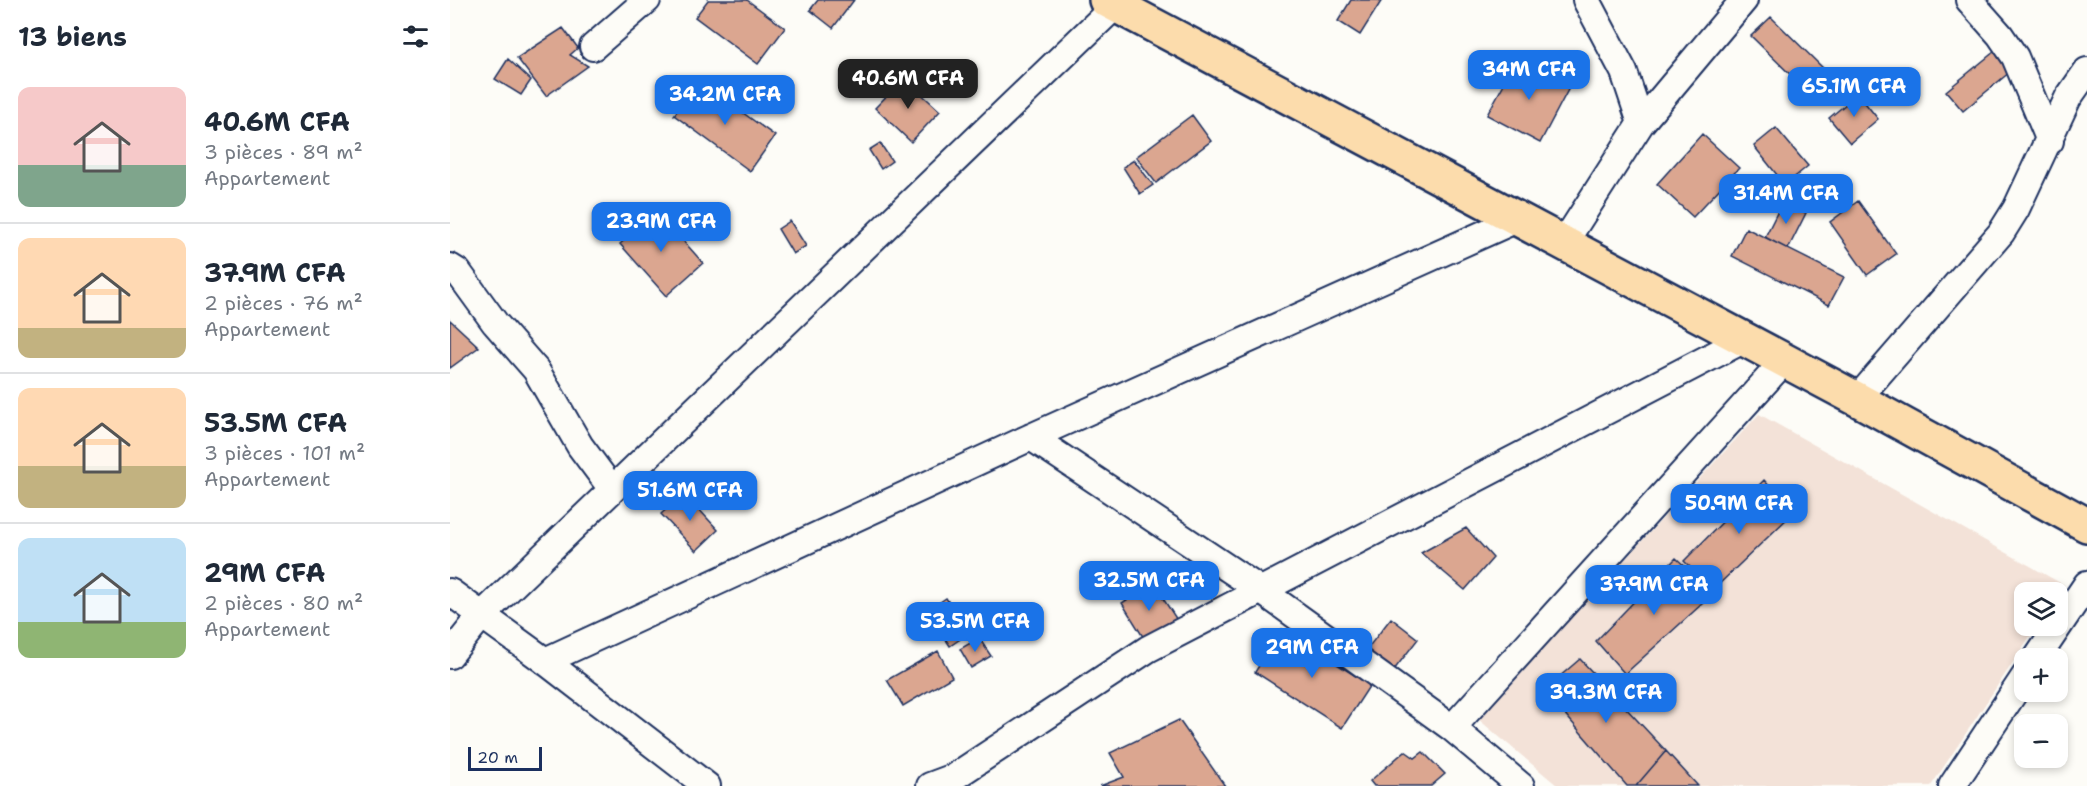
<!DOCTYPE html>
<html lang="fr">
<head>
<meta charset="utf-8">
<style>
  :root { --surface:#fff; --page:#f2f2f3; --text:#1f2937; --muted:#747a83; --line:#e0e1e3; --accent:#1a73e8 }
  body { margin:0; font-family:"Shantell Sans",sans-serif; background:var(--page); color:var(--text); height:100vh; display:flex; flex-direction:column; font-size:22px; white-space:nowrap }
  * { box-sizing:border-box; margin:0 }
  p { font-size:20px; color:var(--muted) }
  .icon { flex:none; width:33px; height:33px; fill:none; stroke:currentColor; stroke-width:2; stroke-linecap:round; stroke-linejoin:round }
  .map { position:relative; flex:1; overflow:hidden }
  .drawer { display:flex; flex-direction:column; background:var(--surface); width:450px }
  .drawer>* { flex:none }
  .fabs { position:absolute; left:1564px; top:582px; display:grid; gap:12px }
  .fabs a { display:grid; place-items:center; width:54px; height:54px; border-radius:12px; background:var(--surface); box-shadow:0 3px 9px #0003; font-size:30px }
  .scale { position:absolute; left:18px; bottom:15px; width:74px; box-sizing:border-box; padding-left:6px; border:3px solid #1b2f5e; border-top:0; font-size:16px; line-height:21px; white-space:nowrap; color:#1b2f5e; -webkit-text-stroke:4px #fdfcf7; paint-order:stroke }
  .price { position:absolute; translate:-50% -51px; padding:0 14px; border-radius:12px; background:var(--accent); color:#fff; font-size:20px; line-height:39px; filter:drop-shadow(0 2px 3px #0008) }
  .price::after { content:''; position:absolute; left:50%; top:36px; width:18px; height:14px; margin-left:-9px; background:inherit; clip-path:polygon(0 0,100% 0,50% 100%) }
  .price.on { background:#222; color:#fff }
  ul { padding:0; list-style:none }
  li { display:flex; align-items:center; gap:18px; height:150px; padding:0 18px }
  li+li { border-top:2px solid var(--line) }
  li span { display:grid; place-items:center; flex:none; width:168px; height:120px; border-radius:12px; color:#555 }
  li>.icon { margin-inline-start:auto }
  span .icon { width:72px; height:72px; fill:#fffc; stroke-width:1 }
  li b { font-size:26px }
  h2 { display:flex; justify-content:space-between; align-items:center; height:72px; padding:0 18px; font-size:26px }
  main { display:flex; flex:1; min-height:0 }
  .map>svg:first-child { display:block }
</style>
</head>
<body>
<main>
<section class="drawer">
<h2>13 biens<svg class="icon" aria-label="filters" viewBox="0 0 24 24"><path d="M4 7h16M4 17h16"/><circle cx="9" cy="7" r="2"/><circle cx="15" cy="17" r="2"/></svg></h2>
<ul>
<li><span style="background:linear-gradient(#f6c9c9 65%,#7fa58c 0)"><svg class="icon" aria-label="home" viewBox="0 0 24 24"><path d="M3 11l9-7 9 7M6 9v11h12V9"/></svg></span><div><b>40.6M CFA</b><p>3 pièces · 89 m²</p><p>Appartement</p></div></li>
<li><span style="background:linear-gradient(#ffd9b3 75%,#c2b280 0)"><svg class="icon" aria-label="home" viewBox="0 0 24 24"><path d="M3 11l9-7 9 7M6 9v11h12V9"/></svg></span><div><b>37.9M CFA</b><p>2 pièces · 76 m²</p><p>Appartement</p></div></li>
<li><span style="background:linear-gradient(#ffd9b3 65%,#c2b280 0)"><svg class="icon" aria-label="home" viewBox="0 0 24 24"><path d="M3 11l9-7 9 7M6 9v11h12V9"/></svg></span><div><b>53.5M CFA</b><p>3 pièces · 101 m²</p><p>Appartement</p></div></li>
<li><span style="background:linear-gradient(#bfe0f5 70%,#8fb573 0)"><svg class="icon" aria-label="home" viewBox="0 0 24 24"><path d="M3 11l9-7 9 7M6 9v11h12V9"/></svg></span><div><b>29M CFA</b><p>2 pièces · 80 m²</p><p>Appartement</p></div></li>
</ul>
</section>
<div class="map">
<svg width="1637" height="786" viewBox="0 0 1637 786">
  <rect width="100%" height="100%" fill="#fdfcf7"/>
  <filter id="ink" filterUnits="userSpaceOnUse"><feTurbulence type="fractalNoise" baseFrequency=".0167" numOctaves="2"/><feDisplacementMap in="SourceGraphic" scale="12" xChannelSelector="R" yChannelSelector="G"/><feConvolveMatrix kernelMatrix="1 2 1 2 8 2 1 2 1" color-interpolation-filters="sRGB"/></filter>
  <g filter="url(#ink)">
    <path fill="#f3e2d8" d="M1309,414L1614,585L1608,594V592H1575V626H1587L1481,786H1108L1028,719Z"/>
    <path fill="#dba690" stroke="#1b2f5e" stroke-width="1.5" d="M258,0H297L335,28L308,64L245,17Z
      M368,0H404L383,28L360,10Z
      M901,0H932L910,35L888,21Z
      M1321,17L1373,68L1354,88L1301,36Z
      M113,28L128,48L120,55L138,66L96,96L67,58Z
      M1550,47L1566,67L1513,111L1496,91Z
      M1068,58L1120,86L1090,143L1037,115Z
      M58,59L81,80L71,95L45,79Z
      M454,78L490,111L461,142L425,108Z
      M249,81L325,136L300,171L224,115Z
      M1408,94L1428,119L1400,143L1379,118Z
      M742,115L761,141L706,183L686,157Z
      M1326,128L1358,166L1335,185L1304,146Z
      M1252,134L1289,168L1243,217L1207,184Z
      M430,143L442,161L431,169L419,150Z
      M684,160L703,185L690,194L673,167Z
      M1333,201L1356,213L1338,249L1315,237Z
      M1408,201L1446,254L1417,275L1380,222Z
      M207,211L253,263L216,296L170,244Z
      M340,221L356,246L343,254L328,229Z
      M1296,228L1394,277L1379,305L1282,256Z
      M0,320L29,347L0,368Z
      M1314,480L1343,513L1263,590L1234,561Z
      M234,493L268,530L246,551L211,514Z
      M1016,528L1043,558L1015,590L971,553Z
      M1226,558L1264,593L1175,674L1146,641Z
      M703,583L727,620L695,640L672,603Z
      M496,598L519,633L500,646L477,611Z
      M941,618L968,639L944,670L917,649Z
      M832,629L920,685L892,728L805,672Z
      M529,638L541,656L521,668L510,649Z
      M488,651L502,677L453,706L437,680Z
      M1130,659L1216,751L1186,786H1177L1094,690Z
      M729,720L775,786H650L674,777L660,753Z
      M955,751L965,758L973,752L995,774L981,786H924L920,781Z
      M1216,751L1248,786H1186Z"/>
    <g fill="none" stroke-linecap="round" stroke-linejoin="round">
      <defs>
        <path id="minor" d="M1136,0L1174,72L1191,123
          M1519,0L1550,35L1565,57L1600,141
          M143,47L197,0
          M1114,243L1191,123L1294,0
          M0,267L8,272L45,323L86,370L130,446L162,489
          M1407,399L1551,233L1566,209L1618,98L1637,71
          M581,437L812,591L1002,728L1071,786
          M0,592L95,661L257,786
          M0,655L31,616L666,5L679,0
          M1587,658L1637,584
          M95,661L581,437L1067,219
          M1002,728L1335,360
          M480,786L504,777L698,649L1295,339
          M1502,786L1575,676"/>
        <path id="trunk" d="M656,0L1407,399L1637,525"/>
      </defs>
      <use href="#minor" stroke="#1b2f5e" stroke-width="30"/>
      <use href="#trunk" stroke="#1b2f5e" stroke-width="38"/>
      <use href="#minor" stroke="#fdfcf7" stroke-width="26"/>
      <use href="#trunk" stroke="#fcdcac" stroke-width="33"/>
    </g>
  </g>
</svg>
<div class="fabs">
<a><svg class="icon" aria-label="layers" viewBox="0 0 24 24"><path d="M12 4l9 5-9 5-9-5zM3 14l9 5 9-5"/></svg></a>
<a>+</a>
<a>−</a>
</div>
<div class="scale">20 m</div>
<b class="price" style="left:1079px;top:101px">34M CFA</b>
<b class="price on" style="left:458px;top:110px">40.6M CFA</b>
<b class="price" style="left:1404px;top:118px">65.1M CFA</b>
<b class="price" style="left:275px;top:126px">34.2M CFA</b>
<b class="price" style="left:1336px;top:225px">31.4M CFA</b>
<b class="price" style="left:211px;top:253px">23.9M CFA</b>
<b class="price" style="left:240px;top:522px">51.6M CFA</b>
<b class="price" style="left:1289px;top:535px">50.9M CFA</b>
<b class="price" style="left:699px;top:612px">32.5M CFA</b>
<b class="price" style="left:1204px;top:616px">37.9M CFA</b>
<b class="price" style="left:525px;top:653px">53.5M CFA</b>
<b class="price" style="left:862px;top:679px">29M CFA</b>
<b class="price" style="left:1156px;top:724px">39.3M CFA</b>
</div>
</main>
</body>
</html>
